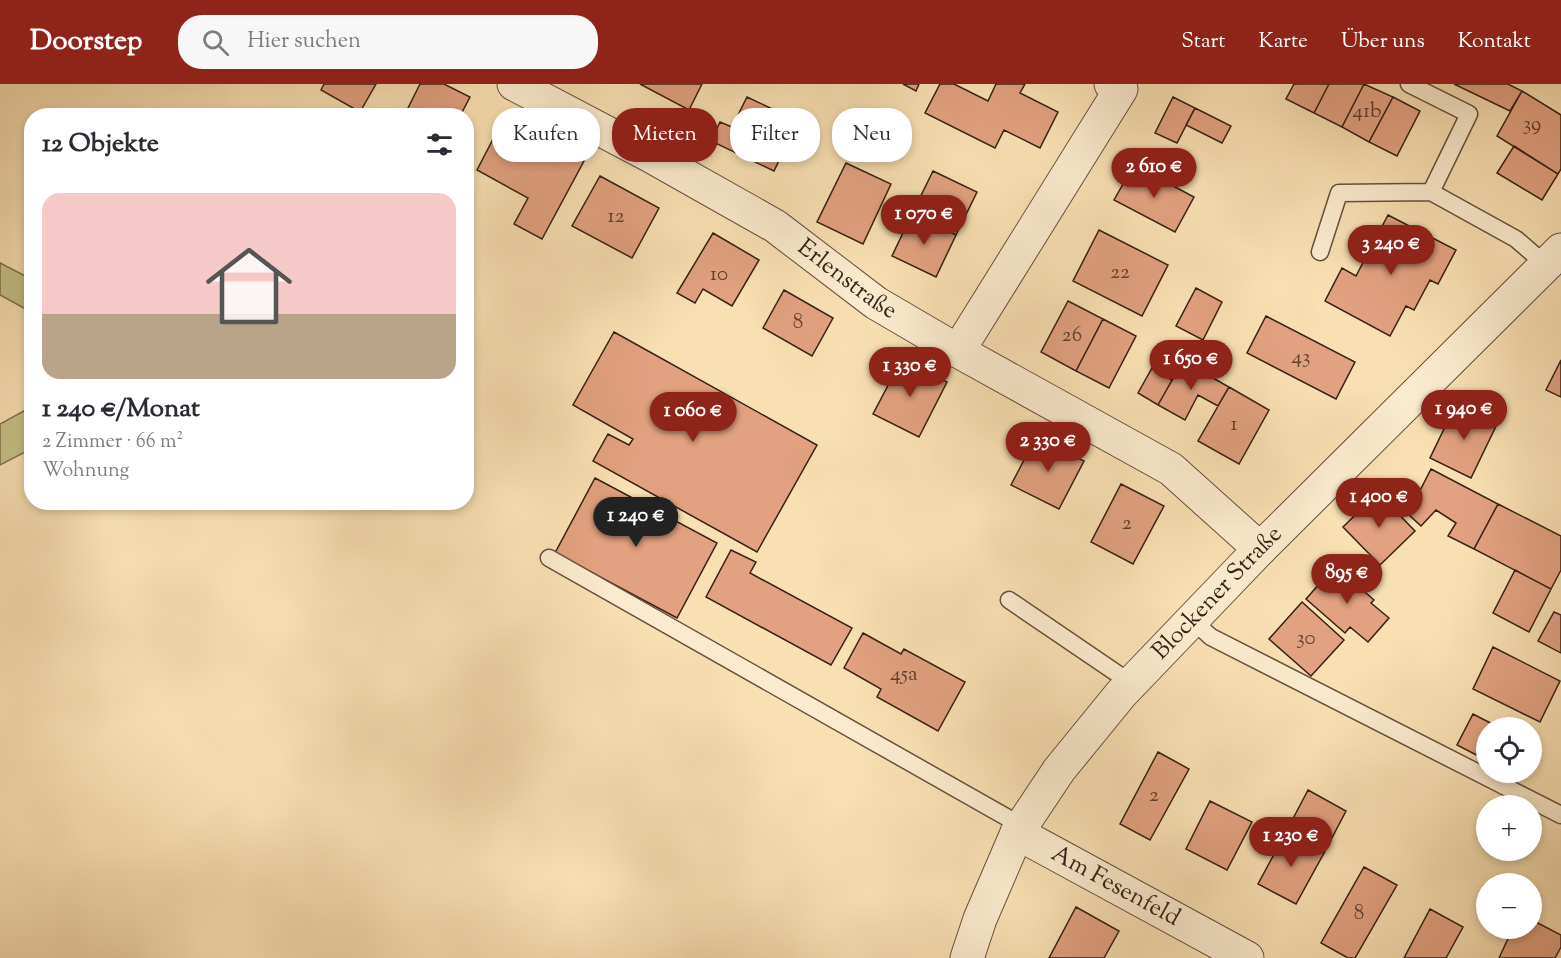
<!DOCTYPE html>
<html lang="de">
<head>
<meta charset="utf-8">
<style>
  :root { --surface:#fff; --page:#f7f7f7; --text:#2b2b33; --muted:#7c7c81; --accent:#8f2418 }
  body { margin:0; font-family:"Sorts Mill Goudy",serif; background:var(--page); color:var(--text); height:100vh; display:flex; flex-direction:column; font-size:22px; white-space:nowrap }
  * { box-sizing:border-box; margin:0 }
  p { font-size:20px; color:var(--muted) }
  .icon { flex:none; width:33px; height:33px; fill:none; stroke:currentColor; stroke-width:2; stroke-linecap:round; stroke-linejoin:round }
  .map { position:relative; flex:1; overflow:hidden }
  .sheet { position:absolute; left:24px; top:24px; width:450px; height:402px; display:flex; flex-direction:column; background:var(--surface); border-radius:24px; box-shadow:0 3px 9px #0003 }
  .sheet>* { flex:none }
  .guide { position:absolute; left:492px; top:24px; width:570px; height:54px; display:flex; gap:12px }
  .fabs { position:absolute; left:1476px; top:633px; display:grid; gap:12px }
  .fabs a { display:grid; place-items:center; width:66px; height:66px; border-radius:50%; background:var(--surface); box-shadow:0 3px 9px #0003; font-size:30px }
  .price { position:absolute; translate:-50% -51px; padding:0 14px; border-radius:21px; background:var(--accent); color:#fff; font-size:20px; line-height:39px; filter:drop-shadow(0 2px 3px #0008) }
  .price::after { content:''; position:absolute; left:50%; top:36px; width:18px; height:14px; margin-left:-9px; background:inherit; clip-path:polygon(0 0,100% 0,50% 100%) }
  .price.selected { background:#222; color:#fff }
  ul { padding:0; list-style:none }
  li { display:grid; align-content:center; gap:12px; height:318px; padding:0 18px }
  li span { display:grid; place-items:center; height:186px; border-radius:18px; color:#555 }
  li>.icon { margin-inline-start:auto }
  span .icon { width:108px; height:108px; fill:#fffc; stroke-width:1 }
  li b { font-size:26px }
  h2 { display:flex; justify-content:space-between; align-items:center; height:72px; padding:0 18px; font-size:26px }
  .chip { padding:0 21px; border-radius:24px; background:var(--surface); box-shadow:0 3px 9px #0003; font-size:21px; line-height:54px }
  .chip.selected { background:var(--accent); color:#fff }
  header { display:flex; align-items:center; gap:36px; box-sizing:border-box; height:84px; padding:0 30px; background:var(--accent); color:#fff }
  header strong { font-size:28px }
  nav { display:flex; gap:33px; margin-inline-start:auto; font-size:21px }
  .search { width:420px; height:54px; background:var(--page); display:flex; align-items:center; gap:15px; box-sizing:border-box; padding:0 21px; border-radius:24px; color:var(--muted); font-size:22px }
  .map>svg:first-child { display:block }
</style>
</head>
<body>
<header>
<strong>Doorstep</strong>
<div class="search"><svg class="icon" aria-label="search" viewBox="0 0 24 24"><circle cx="10" cy="10" r="6"/><path d="M15 15l6 6"/></svg>Hier suchen</div>
<nav><a>Start</a><a>Karte</a><a>Über uns</a><a>Kontakt</a></nav>
</header>
<div class="map">
<svg width="1561" height="874" viewBox="0 0 1561 874">
  <rect width="100%" height="100%" fill="#f9e0b3"/>
  <filter id="stains"><feTurbulence type="fractalNoise" baseFrequency=".00333" numOctaves="4"/><feColorMatrix values="0 0 0 0 .2 0 0 0 0 .09 0 0 0 0 .02 0 0 0 .5 -.17"/></filter>
  <radialGradient id="worn" r=".72"><stop offset=".6" stop-color="#630" stop-opacity="0"/><stop offset="1" stop-color="#630" stop-opacity=".3"/></radialGradient>
  <path fill="#c6c087" stroke="#7e704e" stroke-width="1.5" d="M0,179L31,195V228L0,211Z
    M31,323V365L0,381V340Z"/>
  <path fill="#e2a180" stroke="#361f16" stroke-width="1.5" d="M324,0H376L360,28L321,6Z
    M420,0H444L470,13L460,32H404Z
    M640,0H702L689,26Z
    M903,0H919L916,7Z
    M940,0H954L988,17L996,0H1025L1020,9L1058,28L1040,64L1004,46L995,64L925,29Z
    M1294,0H1329L1314,29L1286,15Z
    M1329,0H1364L1342,43L1314,29Z
    M1364,0L1393,13L1369,58L1342,43Z
    M1454,0H1508L1522,7L1510,27Z
    M1522,7L1561,31V85L1558,90L1497,52Z
    M747,13L798,37L774,87L711,57L720,38L732,43Z
    M1173,13L1195,24L1177,59L1155,49Z
    M1393,13L1420,27L1397,72L1369,58Z
    M1195,24L1231,42L1222,59L1186,41Z
    M504,34L584,77L542,155L514,140L528,114L477,86Z
    M1514,62L1558,90L1542,116L1497,89Z
    M846,79L891,100L863,160L817,138Z
    M1134,81L1194,113L1175,148L1114,116Z
    M933,87L977,108L956,151L912,130Z
    M600,92L659,124L632,174L572,142Z
    M912,130L956,151L936,193L892,172Z
    M1388,131L1456,166L1438,200L1430,196L1414,226L1406,222L1390,252L1325,217L1342,184L1356,192Z
    M1099,146L1168,181L1142,232L1073,197Z
    M713,149L759,176L732,222L703,205L695,219L677,209Z
    M1196,204L1222,218L1203,256L1176,242Z
    M784,206L833,234L812,272L763,244Z
    M1068,217L1103,235L1076,287L1041,268Z
    M1266,232L1355,278L1336,315L1247,269Z
    M1103,235L1136,252L1109,304L1076,287Z
    M614,248L817,361L757,468L593,377L608,350L629,361L633,355L573,321Z
    M902,275L947,298L919,353L873,330Z
    M1561,276V313L1546,306Z
    M1183,277L1229,303L1218,322L1198,311L1185,336L1158,321Z
    M1152,284L1172,296L1158,321L1138,309Z
    M1229,303L1269,326L1239,380L1198,357Z
    M1456,320L1497,340L1471,394L1430,374Z
    M1036,353L1084,377L1059,425L1011,401Z
    M1431,385L1498,420L1474,465L1448,452L1456,439L1436,426L1421,442L1408,430Z
    M595,394L717,459L677,534L555,469Z
    M1121,400L1164,422L1133,480L1091,458Z
    M1378,409L1415,447L1380,481L1343,443Z
    M1498,420L1561,452V486L1551,505L1474,465Z
    M731,466L756,478L750,489L852,544L831,581L706,513Z
    M1335,482L1374,516L1371,519L1389,534L1368,558L1350,543L1345,549L1306,515Z
    M1515,486L1551,505L1529,548L1493,529Z
    M1302,518L1344,556L1311,592L1269,555Z
    M1554,528L1561,531V569L1538,557Z
    M863,549L901,570L904,565L965,598L938,647L877,613L881,605L844,584Z
    M1493,563L1560,597L1540,638L1473,605Z
    M1473,630L1500,644H1486V676L1457,661Z
    M1158,668L1189,685L1150,756L1120,740Z
    M1308,706L1346,727L1324,769L1286,748Z
    M1210,717L1252,738L1227,786L1186,765Z
    M1286,748L1324,769L1296,820L1258,800Z
    M1364,783L1397,801L1355,874H1348L1321,859Z
    M1076,823L1119,847L1104,874H1049Z
    M1430,825L1463,843L1446,874H1404Z
    M1532,836L1561,851V863L1555,874H1499L1513,844H1532Z"/>
  <g fill="none" stroke-linecap="round" stroke-linejoin="round">
    <defs>
      <path id="service" d="M1409,0L1469,30L1431,108L1516,155L1546,181
        M1320,168L1339,109L1431,108
        M549,474L1022,742
        M1009,516L1131,599
        M1192,536L1211,553L1561,731"/>
      <g id="minor">
        <path id="s1" d="M514,0L649,71L775,142L876,219L958,267L1171,385L1260,465"/>
        <path d="M958,267L1121,5L1111,0"/>
        <path id="s2" d="M1017,749L1247,874"/>
      </g>
      <g id="tertiary">
        <path id="s3" d="M967,874L980,835L1017,749L1059,686L1121,610L1260,465L1561,166"/>
      </g>
    </defs>
    <use href="#service" stroke="#674f3d" stroke-width="19"/>
    <use href="#minor" stroke="#674f3d" stroke-width="35"/>
    <use href="#tertiary" stroke="#674f3d" stroke-width="35"/>
    <use href="#service" stroke="#fbebce" stroke-width="16"/>
    <use href="#minor" stroke="#fbebce" stroke-width="33"/>
    <use href="#tertiary" stroke="#fbebce" stroke-width="33"/>
  </g>
  <g text-anchor="middle" dominant-baseline="central" stroke-width="4.5" stroke-linejoin="round" paint-order="stroke">
    <g font-size="21" fill="#614030">
      <text x="1367" y="28">41b</text>
      <text x="1532" y="41">39</text>
      <text x="616" y="133">12</text>
      <text x="1120" y="189">22</text>
      <text x="719" y="191">10</text>
      <text x="798" y="239">8</text>
      <text x="1072" y="252">26</text>
      <text x="1301" y="274">43</text>
      <text x="1234" y="341">1</text>
      <text x="1127" y="440">2</text>
      <text x="1306" y="555">30</text>
      <text x="904" y="591">45a</text>
      <text x="1154" y="712">2</text>
      <text x="1359" y="830">8</text>
    </g>
    <g font-size="24" fill="#361f16" stroke="#fbebce">
      <text stroke="none"><textPath href="#s1" startOffset="387">Erlenstraße</textPath></text>
      <text stroke="none"><textPath href="#s3" startOffset="448">Blockener Straße</textPath></text>
      <text stroke="none"><textPath href="#s2" startOffset="112">Am Fesenfeld</textPath></text>
    </g>
  </g>
  <rect width="100%" height="100%" filter="url(#stains)"/>
  <rect width="100%" height="100%" fill="url(#worn)"/>
</svg>
<div class="fabs">
<a><svg class="icon" aria-label="locate" viewBox="0 0 24 24"><circle cx="12" cy="12" r="6"/><path d="M12 2v4M12 18v4M2 12h4M18 12h4"/></svg></a>
<a>+</a>
<a>−</a>
</div>
<b class="price" style="left:1154px;top:115px">2 610 €</b>
<b class="price" style="left:924px;top:162px">1 070 €</b>
<b class="price" style="left:1391px;top:192px">3 240 €</b>
<b class="price" style="left:1191px;top:307px">1 650 €</b>
<b class="price" style="left:910px;top:314px">1 330 €</b>
<b class="price" style="left:1464px;top:357px">1 940 €</b>
<b class="price" style="left:693px;top:359px">1 060 €</b>
<b class="price" style="left:1048px;top:389px">2 330 €</b>
<b class="price" style="left:1379px;top:445px">1 400 €</b>
<b class="price selected" style="left:636px;top:464px">1 240 €</b>
<b class="price" style="left:1347px;top:521px">895 €</b>
<b class="price" style="left:1291px;top:784px">1 230 €</b>
<div class="guide">
<a class="chip">Kaufen</a>
<a class="chip selected">Mieten</a>
<a class="chip">Filter</a>
<a class="chip">Neu</a>
</div>
<section class="sheet">
<h2>12 Objekte<svg class="icon" aria-label="filters" viewBox="0 0 24 24"><path d="M4 7h16M4 17h16"/><circle cx="9" cy="7" r="2"/><circle cx="15" cy="17" r="2"/></svg></h2>
<ul>
<li><span style="background:linear-gradient(#f6c9c9 65%,#b9a48a 0)"><svg class="icon" aria-label="home" viewBox="0 0 24 24"><path d="M3 11l9-7 9 7M6 9v11h12V9"/></svg></span><div><b>1 240 €/Monat</b><p>2 Zimmer · 66 m²</p><p>Wohnung</p></div></li>
</ul>
</section>
</div>
</body>
</html>
